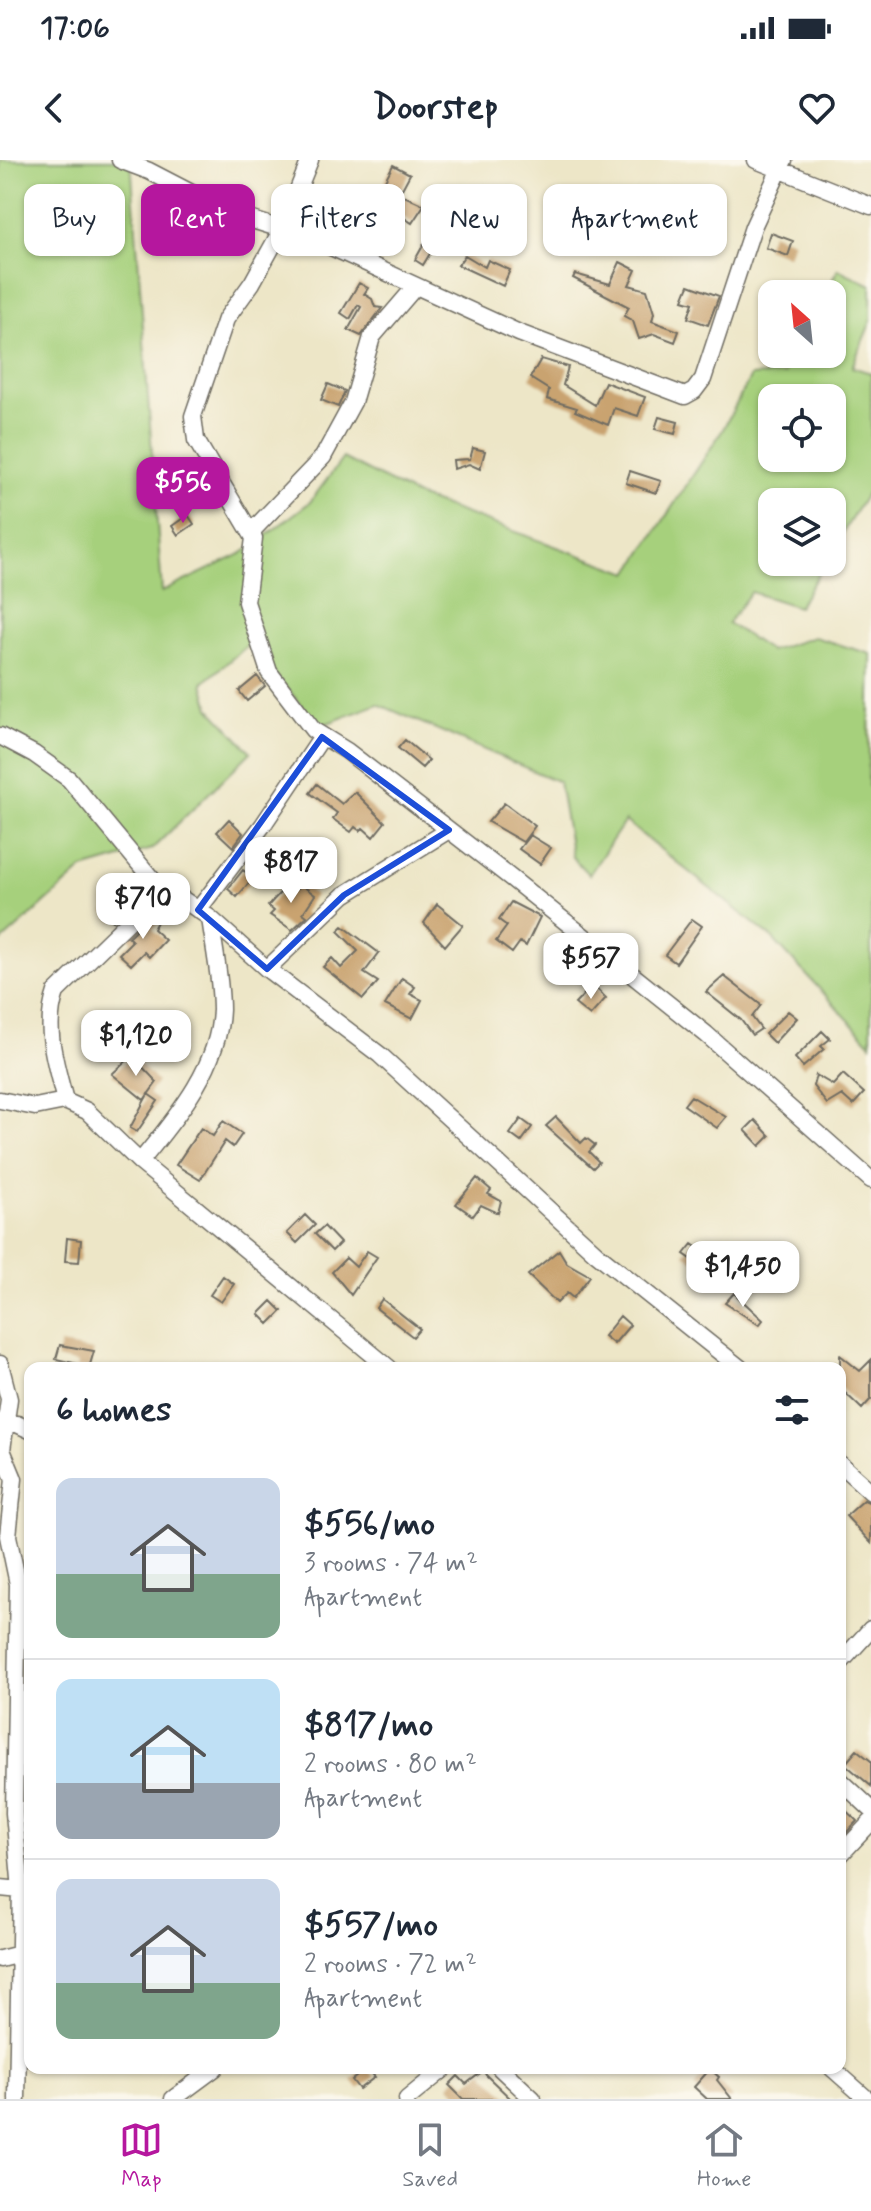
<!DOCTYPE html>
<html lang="en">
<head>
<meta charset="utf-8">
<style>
  :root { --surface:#fff; --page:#f6f6f7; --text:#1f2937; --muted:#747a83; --line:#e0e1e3; --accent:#b5179e }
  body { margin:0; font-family:Mynerve,sans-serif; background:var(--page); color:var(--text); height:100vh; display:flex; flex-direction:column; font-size:30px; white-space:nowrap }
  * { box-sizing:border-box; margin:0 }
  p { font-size:26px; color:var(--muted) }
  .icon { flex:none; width:44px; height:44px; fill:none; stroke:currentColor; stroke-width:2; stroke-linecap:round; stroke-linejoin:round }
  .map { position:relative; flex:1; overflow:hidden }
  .side { position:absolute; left:24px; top:1202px; width:822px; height:712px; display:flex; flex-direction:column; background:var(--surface); border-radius:16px; box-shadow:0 2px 6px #0004 }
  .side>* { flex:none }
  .guide { position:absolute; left:24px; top:24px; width:824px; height:72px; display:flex; gap:16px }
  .needle { width:52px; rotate:333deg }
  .tools { position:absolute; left:758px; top:120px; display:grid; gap:16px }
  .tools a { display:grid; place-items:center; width:88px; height:88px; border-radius:16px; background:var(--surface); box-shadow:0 2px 6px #0004; font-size:40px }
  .price { position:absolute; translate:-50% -68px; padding:0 18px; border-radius:16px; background:#fff; color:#222; font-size:26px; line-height:52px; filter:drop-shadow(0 2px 4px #0008) }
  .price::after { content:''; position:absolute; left:50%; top:48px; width:24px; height:18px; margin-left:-12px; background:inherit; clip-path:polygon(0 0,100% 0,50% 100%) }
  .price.on { background:var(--accent); color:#fff }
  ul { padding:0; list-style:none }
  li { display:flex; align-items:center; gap:24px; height:200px; padding:0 32px }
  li+li { border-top:2px solid var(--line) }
  li span { display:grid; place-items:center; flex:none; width:224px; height:160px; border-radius:16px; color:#555 }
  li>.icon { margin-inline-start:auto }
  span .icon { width:96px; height:96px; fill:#fffc; stroke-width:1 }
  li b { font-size:34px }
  h2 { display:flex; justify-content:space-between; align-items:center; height:96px; padding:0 32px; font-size:34px }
  .pill { padding:0 28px; border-radius:16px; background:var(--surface); box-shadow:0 2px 6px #0004; font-size:28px; line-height:72px }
  .pill.on { background:var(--accent); color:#fff }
  .status { display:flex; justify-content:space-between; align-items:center; height:56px; padding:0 40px; background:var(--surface); direction:ltr }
  .status svg { height:22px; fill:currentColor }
  header { display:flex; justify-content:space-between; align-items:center; height:104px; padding:0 32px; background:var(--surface); font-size:36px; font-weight:700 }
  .menu { display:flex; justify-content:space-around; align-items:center; height:112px; border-top:2px solid var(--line); background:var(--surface); font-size:22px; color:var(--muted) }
  .menu a { display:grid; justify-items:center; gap:4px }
  .menu .on { color:var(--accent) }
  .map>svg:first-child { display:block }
</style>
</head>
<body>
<div class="status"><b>17:06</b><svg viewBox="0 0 49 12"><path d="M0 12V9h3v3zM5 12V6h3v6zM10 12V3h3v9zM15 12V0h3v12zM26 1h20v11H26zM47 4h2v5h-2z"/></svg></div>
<header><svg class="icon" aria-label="back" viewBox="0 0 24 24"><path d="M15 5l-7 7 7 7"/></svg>Doorstep<svg class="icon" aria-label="heart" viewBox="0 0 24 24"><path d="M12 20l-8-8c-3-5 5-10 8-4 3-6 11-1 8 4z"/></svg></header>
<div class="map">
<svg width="871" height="1939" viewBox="0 0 871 1939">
  <rect width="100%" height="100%" fill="#fbf7ec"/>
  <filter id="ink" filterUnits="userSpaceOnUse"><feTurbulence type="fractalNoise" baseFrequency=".0125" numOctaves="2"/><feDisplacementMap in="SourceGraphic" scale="16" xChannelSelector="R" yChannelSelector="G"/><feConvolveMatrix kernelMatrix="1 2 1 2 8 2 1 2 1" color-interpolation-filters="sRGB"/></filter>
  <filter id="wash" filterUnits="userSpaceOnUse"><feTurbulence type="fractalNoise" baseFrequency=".006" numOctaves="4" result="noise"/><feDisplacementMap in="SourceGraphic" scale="32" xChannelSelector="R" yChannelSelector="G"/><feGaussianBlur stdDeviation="1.8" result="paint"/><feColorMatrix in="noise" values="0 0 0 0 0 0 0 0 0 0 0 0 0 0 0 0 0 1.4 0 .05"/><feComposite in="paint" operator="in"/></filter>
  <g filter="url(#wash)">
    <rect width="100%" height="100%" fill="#ede6c7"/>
    <path fill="#a6d07b" stroke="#687e53" stroke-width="2" fill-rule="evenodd" d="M0,0H131L162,432L243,393L310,342L343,298L417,336L629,413L722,271L751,216L784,214L794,194H832V134H825L838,109L871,125V161L852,207L871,213V326L832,391V342H772V402H826L798,447L751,432L728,463L770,491L814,477L871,494L868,626L871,627V884L772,778L625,661L589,715L572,697L559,622L378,544L320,566L248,485L203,523L210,548L251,592L152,689L83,709L0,783ZM772,238H832V298H772Z"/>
    <g id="blocks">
      <path fill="#c9a36f" d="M393,5L410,14L402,29L384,22Z
        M322,33L342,42L336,55L315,46Z
        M402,35L424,45L412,63L392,50Z
        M691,41L710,51L704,62L685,52Z
        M444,48L454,54L423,105L415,100Z
        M771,73L793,81L788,96L766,88Z
        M465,95L485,107L488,100L510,110L503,126L458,105Z
        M620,102L636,110L629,125L647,130L654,153L652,161L679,171L675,182L654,174L639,179L633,161L624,156L629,147L573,118L575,114L610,124Z
        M359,123L368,128L364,134L372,139L375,147L382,148L361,176L348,170L361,147L358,145L350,159L341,153Z
        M689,125L719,136L708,165L688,158L693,143L683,140Z
        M541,199L568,207L563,225L595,245L605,222L645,237L638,256L614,248L608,265L575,251L577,248L547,239L549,230L530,218Z
        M328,224L345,231L338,247L321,240Z
        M659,257L678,262L675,274L655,269Z
        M473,288L485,291L480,309L469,304L454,309L453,300L470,299Z
        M630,311L661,321L656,333L626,323Z
        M188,355L194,364L178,375L172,366Z
        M257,516L265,526L247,541L239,531Z
        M405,580L429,600L422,608L398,588Z
        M317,624L342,644L355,632L385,662L373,677L363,668L360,671L355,667L351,672L333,659L337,653L310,633Z
        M504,643L535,666L523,682L488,662Z
        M229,659L243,673L233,687L217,672Z
        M530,675L551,688L540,704L519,689Z
        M243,710L253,718L237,737L228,729Z
        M289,723L297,729L300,724L315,735L303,753L307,756L292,770L270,755L274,751L268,746Z
        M122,734L132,743L113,761L104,752Z
        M511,742L540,757L526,786L520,782L512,793L496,781L507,766L499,760Z
        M437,744L463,765L445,786L424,763Z
        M151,755L158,760L153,769L165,780L149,797L144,792L131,805L119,794L132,781L128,777Z
        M692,759L702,766L676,803L665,795Z
        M343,766L379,793L364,813L378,822L363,839L323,807L332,798L341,808L358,791L338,771Z
        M724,816L761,845L752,857L761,869L752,875L741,860L706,832Z
        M402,818L415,827L410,834L422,840L412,859L385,845Z
        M593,825L606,838L590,856L575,844Z
        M788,851L797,858L774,883L765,874Z
        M822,871L830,879L821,886L824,889L803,907L795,898Z
        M132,896L157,922L144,940L112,914Z
        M843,914L864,933L853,945L842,935L827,944L813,926L816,915L833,925Z
        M148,934L158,941L137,972L130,968Z
        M691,936L726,957L717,968L684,945Z
        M556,957L581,983L586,978L595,985L589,992L599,1002L593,1008L546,966Z
        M521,959L532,967L521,982L510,974Z
        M755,960L770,976L760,986L745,970Z
        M223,961L242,974L233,987L225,981L200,1020L176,1005L201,968L213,976Z
        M477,1018L491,1030L488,1034L501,1041L498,1053L481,1045L473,1056L456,1044Z
        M305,1055L315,1065L297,1083L287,1073Z
        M324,1066L340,1083L332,1091L315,1074Z
        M67,1078L81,1080L79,1102L65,1101Z
        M692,1084L714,1100L707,1110L684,1094Z
        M559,1090L567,1103L590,1116L573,1138L567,1133L557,1143L528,1115Z
        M367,1091L377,1097L351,1135L332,1112L346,1098L356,1107Z
        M223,1116L234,1124L221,1142L210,1135Z
        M734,1133L763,1160L759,1165L725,1143Z
        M382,1139L420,1169L413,1177L376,1148Z
        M272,1141L282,1151L269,1164L259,1154Z
        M620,1156L630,1165L614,1184L604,1176Z
        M60,1185L94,1191L89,1208H77L78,1204L56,1199Z
        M840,1195L860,1211L871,1200V1239L862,1249L840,1228Z
        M864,1340L871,1343V1383L846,1356Z
        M857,1590L871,1601V1626L845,1604Z
        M840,1645L857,1661L846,1673L840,1668Z
        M367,1908L375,1917L359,1929L352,1920Z
        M710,1909L719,1917L717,1920L732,1939H707L694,1927Z
        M483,1911L487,1916L511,1939H463L449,1925L458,1916L466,1924Z"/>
    </g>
  </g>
  <g filter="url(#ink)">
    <use href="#blocks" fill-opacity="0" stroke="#6f6c62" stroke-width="2"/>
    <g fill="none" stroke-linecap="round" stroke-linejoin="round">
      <defs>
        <path id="minor" d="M120,0L149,11L230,53L316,80L519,173L685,236L694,231L703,219L753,67L784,0
          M310,0L283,67L252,123L226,159L193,256L196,280L254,378L246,442L269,512L313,570L347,591L511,718L706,874L871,1020
          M756,0L871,46
          M252,371L323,297L353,242L372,177L415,127
          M0,576L34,594L69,619L161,730L178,736L210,758L267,809L380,895L596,1093L740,1208
          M198,750L263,665L322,577
          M267,809L344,735L449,670
          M0,940L35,947L65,941L87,951L140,1002L389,1208
          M65,941C56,904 43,869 56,832L161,730
          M140,1002C175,959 219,908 221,850C221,819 214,788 210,758
          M0,1204L9,1239L2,1290L14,1319L8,1376L18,1424L14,1653L21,1730L17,1939
          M0,1263L17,1264L30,1270
          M840,1304L871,1332
          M840,1503L871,1469
          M840,1620L871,1649
          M840,1695L871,1662
          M0,1728L21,1730
          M0,1799L20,1794
          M500,1908L533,1939
          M832,1908L867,1939
          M173,1939L215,1908
          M407,1939L445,1908"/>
      </defs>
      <use href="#minor" stroke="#6f6c62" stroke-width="19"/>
      <use href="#minor" stroke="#fff" stroke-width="16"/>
    </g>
  </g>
  <path fill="none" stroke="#1d4ed8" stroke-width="6" stroke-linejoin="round" d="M322,577L449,670L344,735L267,809L198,750Z"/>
</svg>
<div class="tools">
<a><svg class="needle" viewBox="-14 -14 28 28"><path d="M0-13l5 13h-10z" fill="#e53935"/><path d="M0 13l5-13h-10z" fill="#747a83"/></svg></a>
<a><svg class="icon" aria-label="locate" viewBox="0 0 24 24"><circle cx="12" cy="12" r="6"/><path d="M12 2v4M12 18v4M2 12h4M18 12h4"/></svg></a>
<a><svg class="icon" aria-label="layers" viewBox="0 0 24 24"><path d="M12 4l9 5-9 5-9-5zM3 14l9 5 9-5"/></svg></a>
</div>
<b class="price on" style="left:183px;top:365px">$556</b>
<b class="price" style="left:291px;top:745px">$817</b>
<b class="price" style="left:143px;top:781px">$710</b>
<b class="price" style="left:591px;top:841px">$557</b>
<b class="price" style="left:136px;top:918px">$1,120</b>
<b class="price" style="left:743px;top:1149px">$1,450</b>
<div class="guide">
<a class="pill">Buy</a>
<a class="pill on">Rent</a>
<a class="pill">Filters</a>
<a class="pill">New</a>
<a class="pill">Apartment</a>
</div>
<section class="side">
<h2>6 homes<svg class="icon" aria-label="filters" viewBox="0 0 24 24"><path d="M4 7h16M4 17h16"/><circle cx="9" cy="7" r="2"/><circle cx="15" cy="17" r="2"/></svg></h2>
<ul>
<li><span style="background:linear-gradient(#c9d6e8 60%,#7fa58c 0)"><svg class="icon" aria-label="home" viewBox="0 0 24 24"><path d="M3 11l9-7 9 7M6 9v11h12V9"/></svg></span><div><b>$556/mo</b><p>3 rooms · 74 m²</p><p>Apartment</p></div></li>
<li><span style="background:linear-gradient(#bfe0f5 65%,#9aa5b1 0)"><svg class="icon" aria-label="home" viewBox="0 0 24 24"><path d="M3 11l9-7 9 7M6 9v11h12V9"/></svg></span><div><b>$817/mo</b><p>2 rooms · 80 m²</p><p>Apartment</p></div></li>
<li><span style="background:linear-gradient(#c9d6e8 65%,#7fa58c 0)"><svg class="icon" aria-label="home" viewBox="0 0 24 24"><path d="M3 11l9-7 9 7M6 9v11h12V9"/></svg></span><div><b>$557/mo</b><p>2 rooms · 72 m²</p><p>Apartment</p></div></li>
</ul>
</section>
</div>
<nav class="menu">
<a class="on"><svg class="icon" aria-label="map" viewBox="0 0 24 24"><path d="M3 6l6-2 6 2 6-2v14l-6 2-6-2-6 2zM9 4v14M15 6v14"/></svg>Map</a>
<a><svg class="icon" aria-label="saved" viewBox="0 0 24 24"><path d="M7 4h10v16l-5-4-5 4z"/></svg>Saved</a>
<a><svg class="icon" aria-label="home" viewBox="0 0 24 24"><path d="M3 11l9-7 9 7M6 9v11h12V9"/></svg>Home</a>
</nav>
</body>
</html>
